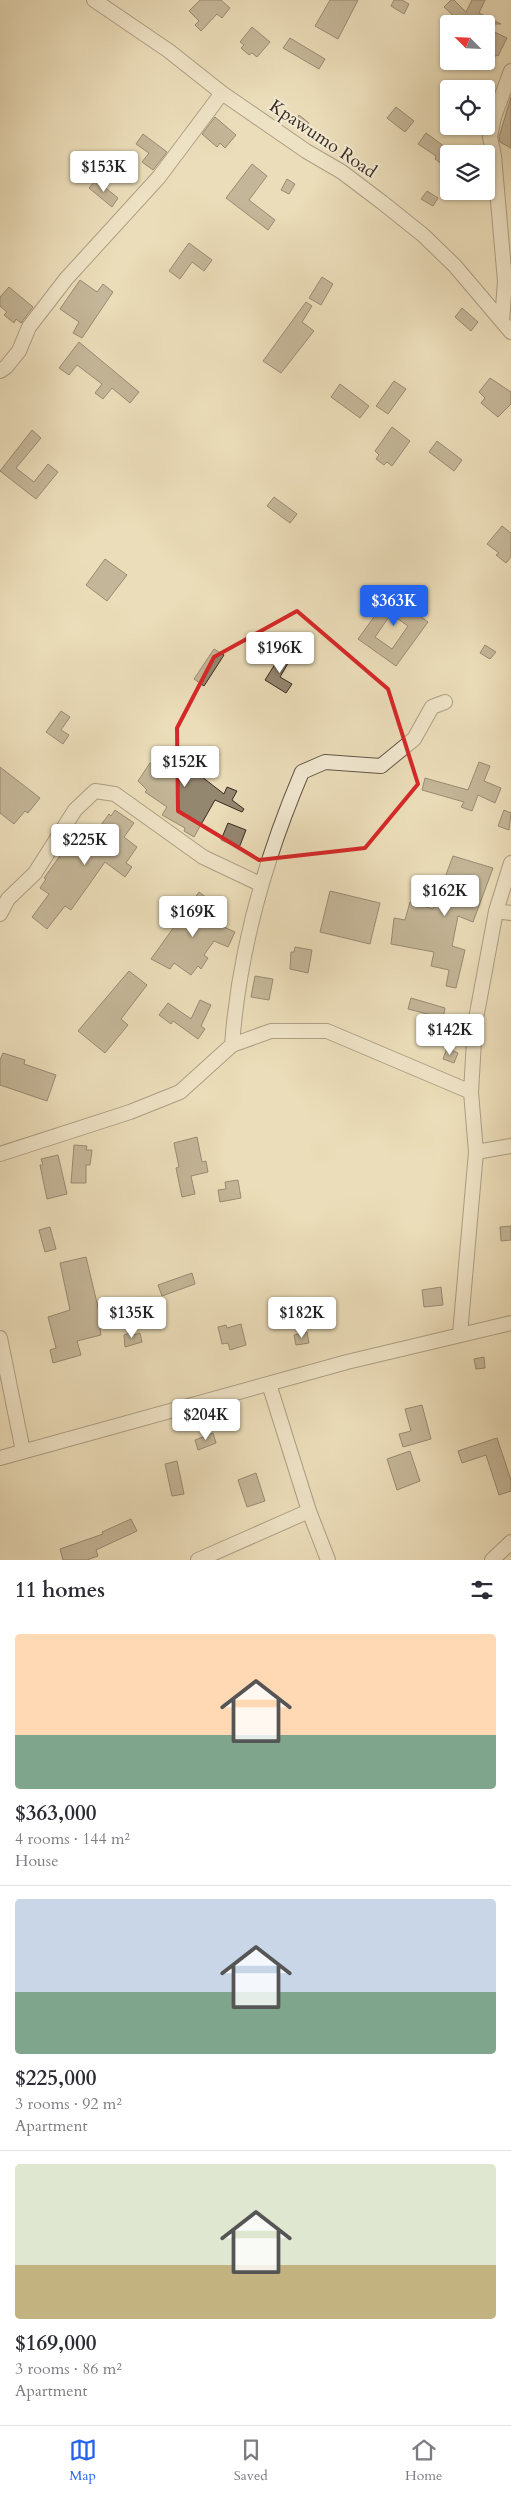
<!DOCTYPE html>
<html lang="en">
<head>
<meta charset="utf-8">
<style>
  :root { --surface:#fff; --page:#f7f7f7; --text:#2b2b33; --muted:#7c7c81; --line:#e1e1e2; --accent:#2563eb }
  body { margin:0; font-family:Cardo,serif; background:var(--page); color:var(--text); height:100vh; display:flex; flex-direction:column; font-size:19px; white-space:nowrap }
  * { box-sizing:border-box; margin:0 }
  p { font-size:16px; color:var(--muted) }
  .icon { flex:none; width:28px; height:28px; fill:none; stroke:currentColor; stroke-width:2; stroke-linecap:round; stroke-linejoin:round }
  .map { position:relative; height:1560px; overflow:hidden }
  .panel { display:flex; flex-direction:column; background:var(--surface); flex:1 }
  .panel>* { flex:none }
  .needle { width:32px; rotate:294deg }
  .tools { position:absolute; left:440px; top:15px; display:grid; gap:10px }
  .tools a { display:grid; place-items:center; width:55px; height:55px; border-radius:5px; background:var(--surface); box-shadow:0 1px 4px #0004; font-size:25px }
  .price { position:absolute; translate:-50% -42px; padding:0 11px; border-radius:5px; background:#fff; color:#222; font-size:16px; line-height:32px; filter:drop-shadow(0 1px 2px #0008) }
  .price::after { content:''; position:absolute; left:50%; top:30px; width:15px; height:11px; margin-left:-8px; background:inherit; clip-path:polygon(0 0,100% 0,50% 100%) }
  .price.on { background:var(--accent); color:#fff }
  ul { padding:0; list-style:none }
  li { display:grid; align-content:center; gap:10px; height:265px; padding:0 15px }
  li+li { border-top:1px solid var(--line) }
  li span { display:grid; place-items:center; height:155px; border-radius:5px; color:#555 }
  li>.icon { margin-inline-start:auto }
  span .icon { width:90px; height:90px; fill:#fffc; stroke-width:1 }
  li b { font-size:21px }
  h2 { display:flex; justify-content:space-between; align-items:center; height:60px; padding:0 15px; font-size:21px }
  .tabs { display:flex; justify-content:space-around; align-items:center; height:70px; border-top:1px solid var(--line); background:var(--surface); font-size:14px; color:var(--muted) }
  .tabs a { display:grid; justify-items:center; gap:2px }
  .tabs .on { color:var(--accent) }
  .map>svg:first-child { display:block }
</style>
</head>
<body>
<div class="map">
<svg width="511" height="1560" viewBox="0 0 511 1560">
  <rect width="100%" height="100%" fill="#ebddb9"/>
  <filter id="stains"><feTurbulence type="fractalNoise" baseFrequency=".004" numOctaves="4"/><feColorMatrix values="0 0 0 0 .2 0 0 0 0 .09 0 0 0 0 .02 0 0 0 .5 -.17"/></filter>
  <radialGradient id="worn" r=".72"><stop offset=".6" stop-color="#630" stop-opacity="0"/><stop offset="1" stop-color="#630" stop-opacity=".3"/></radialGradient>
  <path fill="#948770" stroke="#362920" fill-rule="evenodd" d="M200,0H221L230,8L222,18L217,14L201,31L195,25L199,21L189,11Z
    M330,0H358L338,39L315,26Z
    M394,0H402L409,4L404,14L391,6Z
    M451,0H454L466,12L472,0H485L479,13L501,24H479L472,20L468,24H451L456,18L444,7Z
    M252,27L270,42L257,57L252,53L249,55L241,48L244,45L240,42Z
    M486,28L507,38L498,56L496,55L493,60L486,57Z
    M290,38L325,59L319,69L283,48Z
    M511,97V148L500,142L499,137Z
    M396,107L414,121L405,132L387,118Z
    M299,115L309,123L304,130L294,122Z
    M215,117L236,135L225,148L220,143L217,147L202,134Z
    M426,133L452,152L449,154L443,165L435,159L436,156L418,144Z
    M143,134L167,152L153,170L142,162L149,153L136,144Z
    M252,164L267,176L249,200L275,220L268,230L226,198Z
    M287,179L295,184L289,194L281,190Z
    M96,180L118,198L112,207L89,188Z
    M427,191L438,198L433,206L421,199Z
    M189,243L212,260L204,271L192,262L180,279L169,271Z
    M322,277L333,284L321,305L309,298Z
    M80,280L97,292L103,284L113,292L82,338L73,333L79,322L60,309Z
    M9,287L33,307L21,323L16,319L14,323L4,315L7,312L0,306V297Z
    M306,302L312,306L302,322L314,331L281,373L263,361Z
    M462,308L478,322L471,331L455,317Z
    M79,342L139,392L130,403L112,388L103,399L95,393L102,384L77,365L69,375L59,368Z
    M490,378L511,392V404L498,417L481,403L485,398L479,392Z
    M394,381L406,389L388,414L376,406Z
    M340,384L369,406L360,418L331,397Z
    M392,427L410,441L392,466L387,462L384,465L376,459L379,455L375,451Z
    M32,430L41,438L16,468L34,482L48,464L58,472L36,499L0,471Z
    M437,441L462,460L454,471L429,452Z
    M274,497L297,514L290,523L267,506Z
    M502,526L511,533V557L506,563L496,555L499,553L487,544Z
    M105,559L127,575L107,601L86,585Z
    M397,585L414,599L407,607L428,622L396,666L358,639ZM391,614L408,626L392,649L375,637Z
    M485,645L496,652L490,659L480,653Z
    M214,649L224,655L204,686L194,679Z
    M282,653L291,658L280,677L292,684L286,693L265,680Z
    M61,711L70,717L61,730L69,735L63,744L46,732Z
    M209,746L219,754L202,777L224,794L227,787L237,791L232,800L244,809L242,812L215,800L194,837L184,831L185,828L162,815L167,807L145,792L147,790L138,781L150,763L155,765L165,749L178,758L184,749L199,759Z
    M479,762L490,766L484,781L501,788L495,803L478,795L472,811L461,807L464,802L422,790L425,778L468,790Z
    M0,767L40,798L28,813L25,811L14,824L0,813Z
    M115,810L134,823L124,837L137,847L126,863L132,867L125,877L105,862L71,910L65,906L47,929L32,917L49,894L40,888L46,879L44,878L70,842L76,846L89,828L95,833L109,814L111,816Z
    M504,810L511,813L509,830L498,826Z
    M228,823L246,830L239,848L221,840Z
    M453,856L493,868L473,922L458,916L452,946L465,950L456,988L446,986L449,970L431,966L434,952L391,944L394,918L405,920L410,902L433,909Z
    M330,891L380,903L370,944L320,932Z
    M199,892L216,905L206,919L235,932L228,947L214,941L204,955L208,958L201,969L198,966L191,975L174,963L170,969L151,959Z
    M295,947L312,950L308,973L290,969L291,952H294Z
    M129,971L147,985L121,1019L128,1025L105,1053L78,1031Z
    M255,976L273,979L269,1000L251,997Z
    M411,998L445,1008L443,1018L408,1009Z
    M200,1000L211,1005L201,1026L205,1029L198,1039L173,1021L171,1024L159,1015L168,1003L191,1019Z
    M447,1048L458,1053L454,1063L443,1059Z
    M3,1053L25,1060L24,1064L56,1075L47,1101L0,1085V1060Z
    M197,1137L202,1162L206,1161L208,1172L191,1176L195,1194L182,1197L176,1168L179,1167L174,1143Z
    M74,1145L87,1146L86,1150H92L90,1165H86V1183H71Z
    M58,1155L67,1194L47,1199L40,1165H43L41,1159Z
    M238,1180L241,1198L220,1202L218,1190L226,1189L225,1182Z
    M511,1226V1240L501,1241L500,1227Z
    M50,1227L56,1249L45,1252L39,1230Z
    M86,1257L103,1328L100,1329L101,1335L77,1341L81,1355L53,1363L50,1350L56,1348L48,1317L70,1310L60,1263Z
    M192,1273L195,1284L162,1296L158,1285Z
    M441,1287L443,1305L424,1307L422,1290Z
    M241,1324L246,1345L230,1350L228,1343L222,1344L218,1327L226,1325L227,1328Z
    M133,1332L134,1335L140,1333L142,1342L125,1347L124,1335Z
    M307,1332L309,1343L296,1345L294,1335Z
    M484,1357L485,1368L476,1369L474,1359Z
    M422,1405L431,1439L403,1447L399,1434L411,1431L405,1409Z
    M213,1433L216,1443L198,1450L195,1440Z
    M497,1438L511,1480V1491L499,1495L486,1455L462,1463L458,1451Z
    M410,1451L420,1481L397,1490L387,1459Z
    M177,1461L184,1494L172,1496L165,1464Z
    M256,1473L265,1501L247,1507L238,1480Z
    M131,1519L137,1531L96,1550L98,1556L87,1560H63L60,1549L103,1534L102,1532Z"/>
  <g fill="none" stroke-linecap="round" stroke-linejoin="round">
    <defs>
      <path id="minor" d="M94,0L169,51L222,93L306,151L342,172L383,203L423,235L455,266L511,332
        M502,321L505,281L494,156L490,137L494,117L511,71
        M0,371L6,367L19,351L29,327L66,279L159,177L222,93
        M496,911L511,913
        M0,914L8,899L35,873L75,810L95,791L115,794L203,857L260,884
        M232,1045C239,950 265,859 302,772L325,762L381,766L414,739L432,707L445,702
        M476,1152L511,1146
        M0,1154L130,1112L180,1092L232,1045L271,1031H327L471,1092
        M460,1334L476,1152L471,1092L475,1024L496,911L511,863
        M0,1338L23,1451
        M269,1384L309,1511L328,1560
        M0,1458L347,1362L511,1323
        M198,1560L309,1511
        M492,1560L511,1542"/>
    </defs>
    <use href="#minor" stroke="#635646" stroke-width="16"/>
    <use href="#minor" stroke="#f2e9d2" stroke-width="14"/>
  </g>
  <path d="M0 0H511V1560H0ZM297,611L388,689L418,784L365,848L259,860L178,811L177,728L214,657Z" fill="#ebddb9" fill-opacity=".55" fill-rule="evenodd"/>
  <path fill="none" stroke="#d62828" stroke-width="4" stroke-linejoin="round" d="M297,611L388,689L418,784L365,848L259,860L178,811L177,728L214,657Z"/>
  <g text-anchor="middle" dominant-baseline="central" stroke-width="4" stroke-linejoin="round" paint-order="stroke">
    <g font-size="18" fill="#362920" stroke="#f2e9d2">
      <text transform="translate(323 139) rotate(34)">Kpawumo Road</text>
    </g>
  </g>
  <rect width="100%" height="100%" filter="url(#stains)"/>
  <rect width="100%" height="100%" fill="url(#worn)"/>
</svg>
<div class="tools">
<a><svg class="needle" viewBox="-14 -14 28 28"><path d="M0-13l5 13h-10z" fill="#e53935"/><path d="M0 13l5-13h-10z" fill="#7c7c81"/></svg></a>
<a><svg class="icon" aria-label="locate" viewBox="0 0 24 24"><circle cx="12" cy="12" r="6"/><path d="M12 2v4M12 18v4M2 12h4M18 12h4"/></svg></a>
<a><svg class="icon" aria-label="layers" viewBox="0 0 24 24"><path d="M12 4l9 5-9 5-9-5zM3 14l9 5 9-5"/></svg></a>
</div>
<b class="price" style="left:104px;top:193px">$153K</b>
<b class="price on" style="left:394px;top:627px">$363K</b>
<b class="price" style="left:280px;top:674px">$196K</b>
<b class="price" style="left:185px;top:788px">$152K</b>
<b class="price" style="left:85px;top:866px">$225K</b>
<b class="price" style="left:445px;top:917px">$162K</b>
<b class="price" style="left:193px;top:938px">$169K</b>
<b class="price" style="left:450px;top:1056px">$142K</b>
<b class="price" style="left:132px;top:1339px">$135K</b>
<b class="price" style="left:302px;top:1339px">$182K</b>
<b class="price" style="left:206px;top:1441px">$204K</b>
</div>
<section class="panel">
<h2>11 homes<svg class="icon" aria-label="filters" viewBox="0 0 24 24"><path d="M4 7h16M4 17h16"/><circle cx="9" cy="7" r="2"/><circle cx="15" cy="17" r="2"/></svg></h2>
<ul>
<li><span style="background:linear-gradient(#ffd9b3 65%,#7fa58c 0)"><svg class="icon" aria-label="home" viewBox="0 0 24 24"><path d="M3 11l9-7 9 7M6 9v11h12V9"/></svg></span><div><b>$363,000</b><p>4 rooms · 144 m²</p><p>House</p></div></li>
<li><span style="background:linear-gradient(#c9d6e8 60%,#7fa58c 0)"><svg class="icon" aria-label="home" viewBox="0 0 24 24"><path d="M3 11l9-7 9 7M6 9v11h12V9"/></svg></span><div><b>$225,000</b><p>3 rooms · 92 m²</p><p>Apartment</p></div></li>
<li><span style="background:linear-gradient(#dfe7d0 65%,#c2b280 0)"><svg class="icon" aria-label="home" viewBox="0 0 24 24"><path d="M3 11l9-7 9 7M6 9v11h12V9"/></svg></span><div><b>$169,000</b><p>3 rooms · 86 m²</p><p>Apartment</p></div></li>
</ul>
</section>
<nav class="tabs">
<a class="on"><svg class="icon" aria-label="map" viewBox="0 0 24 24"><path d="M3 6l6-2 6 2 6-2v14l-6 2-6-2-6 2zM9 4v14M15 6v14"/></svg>Map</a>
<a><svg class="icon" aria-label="saved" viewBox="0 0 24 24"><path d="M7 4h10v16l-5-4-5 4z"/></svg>Saved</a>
<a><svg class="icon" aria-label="home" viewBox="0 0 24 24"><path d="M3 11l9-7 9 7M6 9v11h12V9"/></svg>Home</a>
</nav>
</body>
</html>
